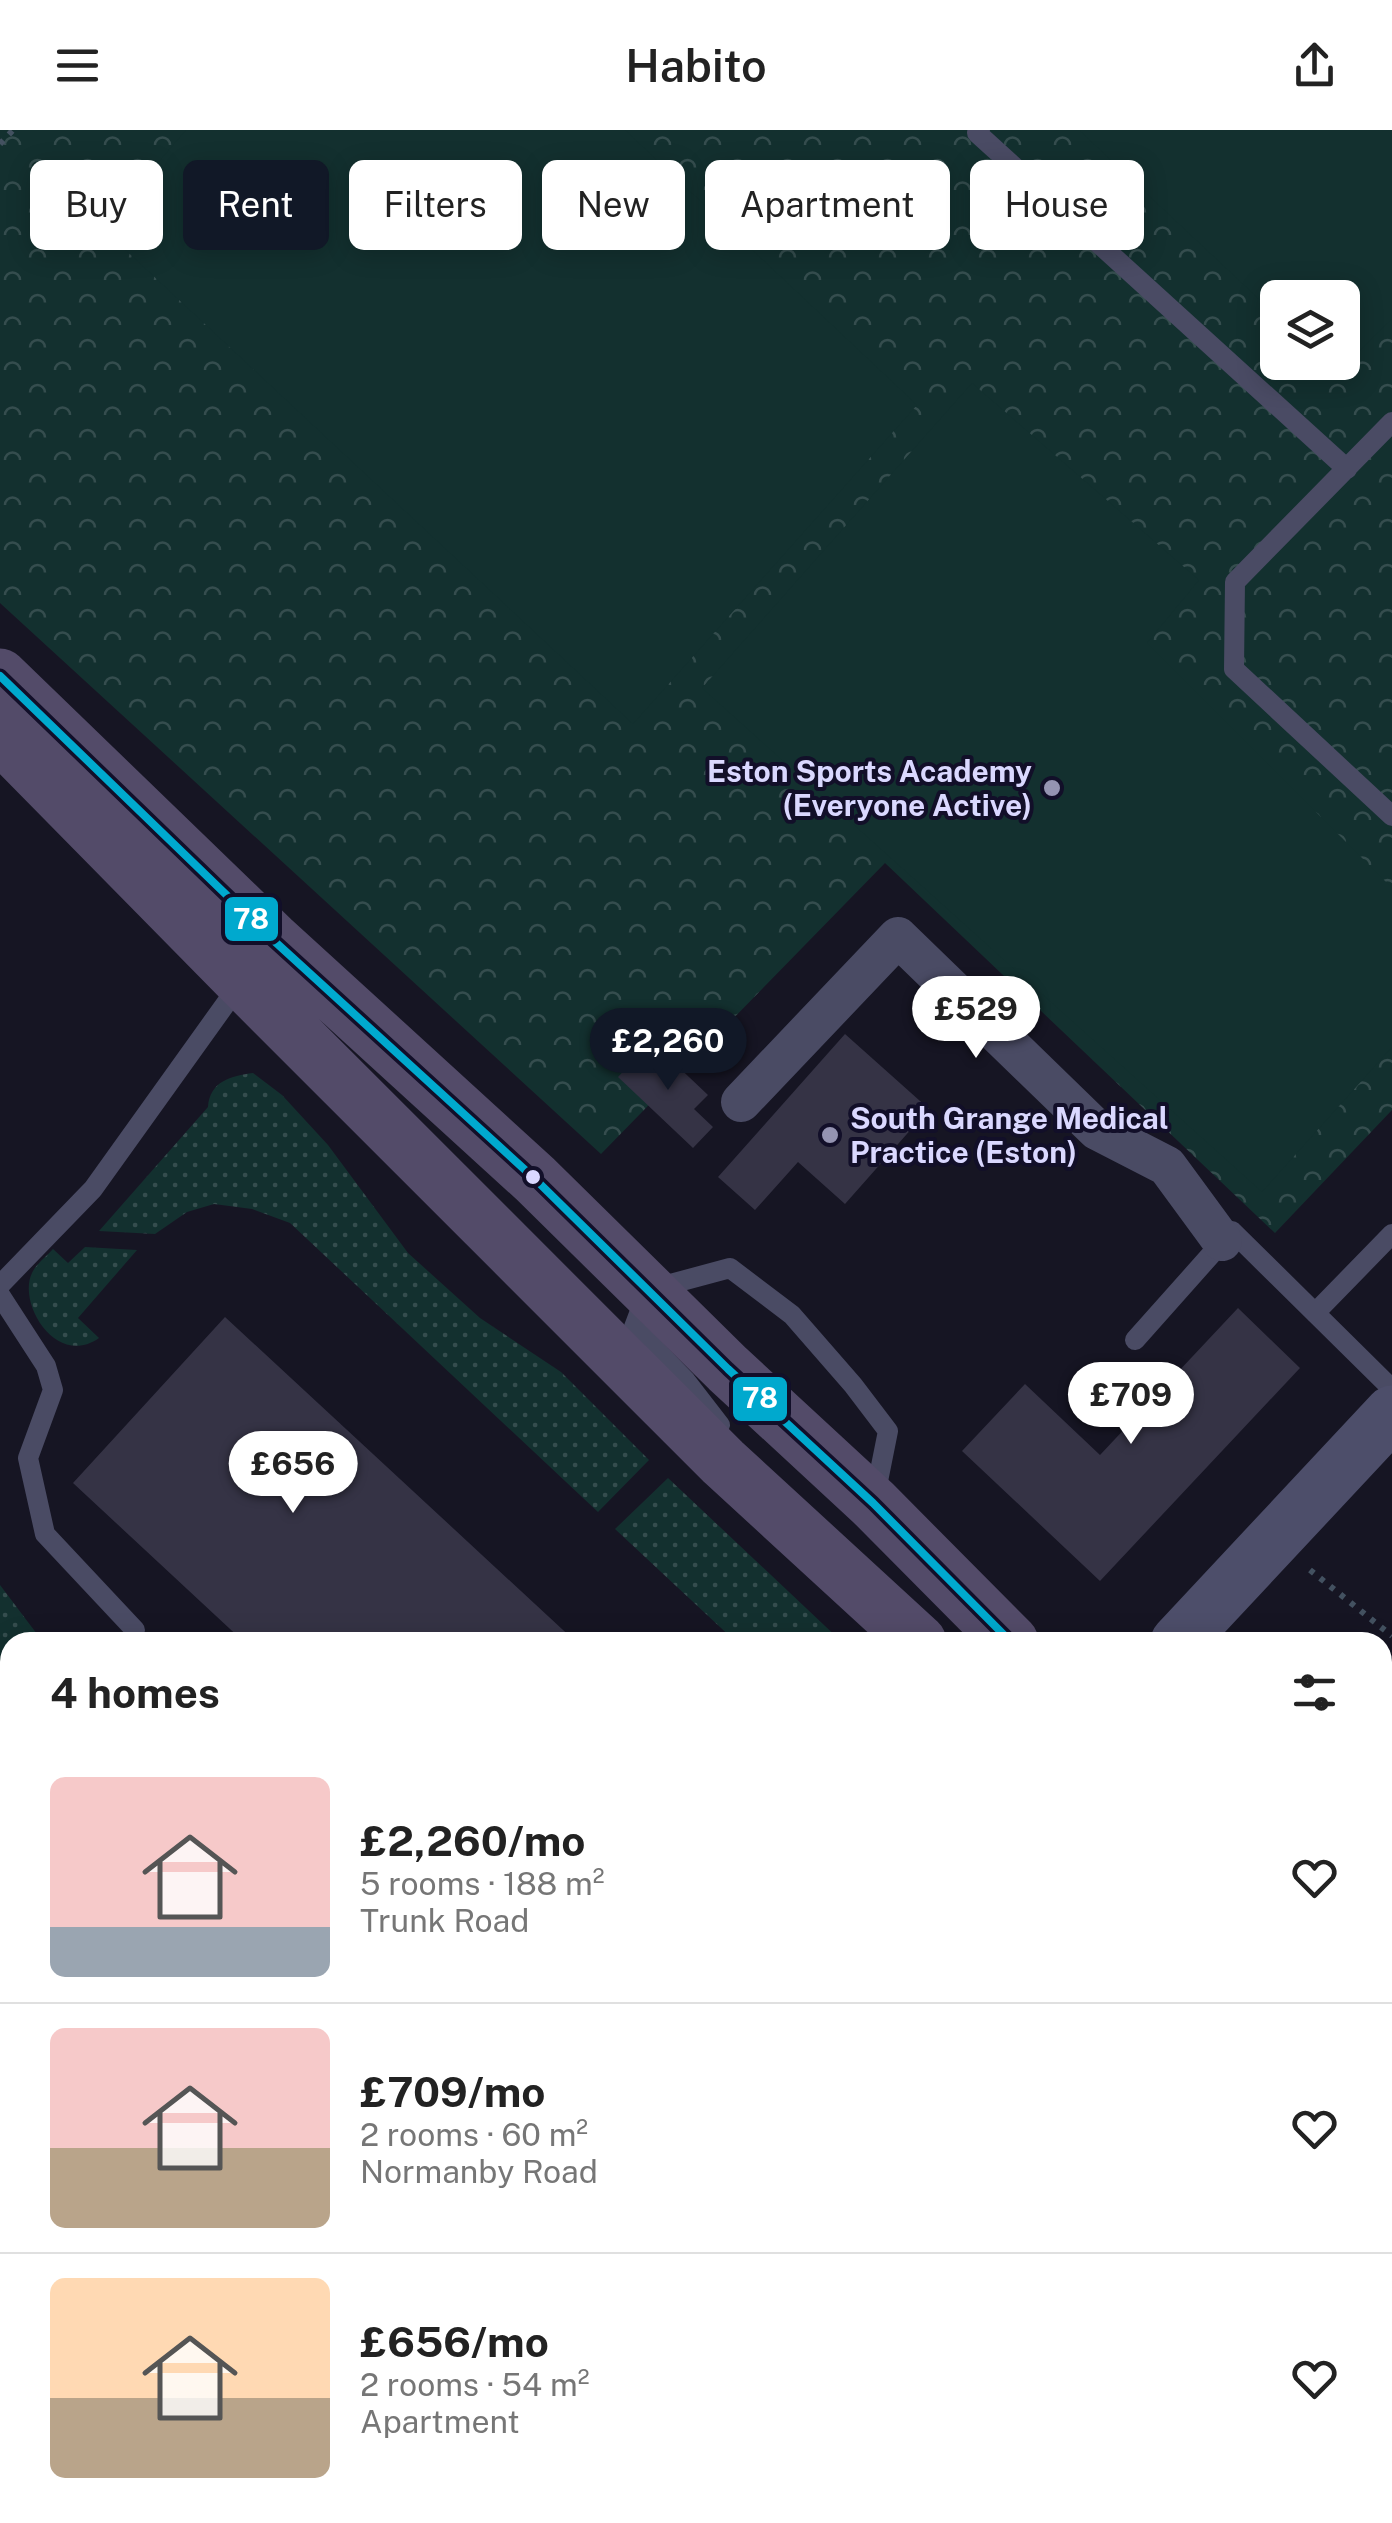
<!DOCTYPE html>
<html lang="en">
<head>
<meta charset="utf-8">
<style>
  :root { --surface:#fff; --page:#f6f6f6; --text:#222; --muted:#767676; --line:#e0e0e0; --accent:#111827 }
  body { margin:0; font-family:"Public Sans",sans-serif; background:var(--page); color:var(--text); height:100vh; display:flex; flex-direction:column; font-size:38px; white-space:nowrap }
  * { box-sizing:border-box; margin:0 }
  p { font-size:32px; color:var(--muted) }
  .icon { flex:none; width:55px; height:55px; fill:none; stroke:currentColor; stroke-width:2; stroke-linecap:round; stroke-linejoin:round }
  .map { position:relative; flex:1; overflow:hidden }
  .panel { position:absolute; left:0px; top:1502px; width:1392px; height:892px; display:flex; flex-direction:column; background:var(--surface); border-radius:30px 30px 0 0; box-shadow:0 5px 25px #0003 }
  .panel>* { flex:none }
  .banner { position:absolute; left:30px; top:30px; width:1332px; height:90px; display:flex; gap:20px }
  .controls { position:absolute; left:1260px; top:150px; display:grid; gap:20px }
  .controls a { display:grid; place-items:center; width:100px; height:100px; border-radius:15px; background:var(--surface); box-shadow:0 5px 25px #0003; font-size:50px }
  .price { position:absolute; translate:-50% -85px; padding:0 22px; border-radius:35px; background:#fff; color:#222; font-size:32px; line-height:65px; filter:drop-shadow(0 2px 5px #0008) }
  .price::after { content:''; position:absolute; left:50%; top:60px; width:30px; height:22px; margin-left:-15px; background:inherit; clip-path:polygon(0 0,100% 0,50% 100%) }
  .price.on { background:var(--accent); color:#fff }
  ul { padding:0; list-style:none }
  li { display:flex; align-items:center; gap:30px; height:250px; padding:0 50px }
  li+li { border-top:2px solid var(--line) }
  li span { display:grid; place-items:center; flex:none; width:280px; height:200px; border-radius:15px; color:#555 }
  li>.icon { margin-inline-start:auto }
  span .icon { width:120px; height:120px; fill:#fffc; stroke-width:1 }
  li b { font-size:42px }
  h2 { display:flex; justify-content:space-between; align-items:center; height:120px; padding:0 50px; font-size:42px }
  .tag { padding:0 35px; border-radius:15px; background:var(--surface); box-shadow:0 5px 25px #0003; font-size:35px; line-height:90px }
  .tag.on { background:var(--accent); color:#fff }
  header { display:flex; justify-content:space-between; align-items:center; height:130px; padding:0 50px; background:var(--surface); font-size:45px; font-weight:600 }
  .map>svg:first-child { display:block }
</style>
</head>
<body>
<header><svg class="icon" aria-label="menu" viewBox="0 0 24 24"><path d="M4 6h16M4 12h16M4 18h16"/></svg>Habito<svg class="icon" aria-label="share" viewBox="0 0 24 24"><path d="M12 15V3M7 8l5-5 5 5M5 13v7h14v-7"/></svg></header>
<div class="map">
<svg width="1392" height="2393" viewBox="0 0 1392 2393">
  <defs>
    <pattern id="grass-dots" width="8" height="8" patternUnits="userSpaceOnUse" patternTransform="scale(2.5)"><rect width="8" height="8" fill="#13302f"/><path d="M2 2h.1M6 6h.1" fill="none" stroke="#354d4e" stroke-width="1.8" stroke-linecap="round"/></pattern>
    <pattern id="park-crowns" width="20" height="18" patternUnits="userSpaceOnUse" patternTransform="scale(2.5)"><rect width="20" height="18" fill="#13302f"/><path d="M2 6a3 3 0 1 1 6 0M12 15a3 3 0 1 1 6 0" fill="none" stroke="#354d4e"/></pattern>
  </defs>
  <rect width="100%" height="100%" fill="#161523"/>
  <path fill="url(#grass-dots)" d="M253,943L282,965L328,1015L408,1123L480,1188L561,1242L649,1330L598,1382L290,1093L252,1079L214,1074L187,1082L155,1104L99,1101L208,977C210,951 231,946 253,943Z
    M85,1117L137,1120L78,1188L99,1208C57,1238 17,1174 32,1143C36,1134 47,1126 53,1119L68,1133Z
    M668,1348L842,1512H736L615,1399Z
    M0,1455L43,1512H10V1718L0,1706Z"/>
  <path fill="url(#park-crowns)" fill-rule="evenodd" d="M0,0H1392V980L1275,1103L885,733L601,1024L0,473ZM1278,168H1342V232H1278Z"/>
  <path fill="#13302f" d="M186,0H625L917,275L633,594L102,98Z
    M1081,0H1392V189L1338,242L1328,233L1342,232V168H1278L1277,186L1080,1Z
    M972,253L1199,450L1147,513L1392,758V917L1262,1062L702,558Z"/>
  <path fill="#353345" d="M845,904L929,979L845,1074L798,1032L755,1080L718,1047Z
    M651,911L708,965L694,979L713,997L693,1018L618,947Z
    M1238,1178L1300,1238L1100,1451L962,1321L1025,1254L1100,1325Z
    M225,1187L319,1274L576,1512H244L73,1353Z
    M1382,1634L1392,1644V1706L1382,1697Z
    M10,2015V2077L0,2065V2024Z"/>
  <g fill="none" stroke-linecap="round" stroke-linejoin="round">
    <path stroke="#435160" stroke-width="6" stroke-dasharray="5 8" stroke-linecap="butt" d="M0,14L13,0
      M1310,1440L1392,1506
      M1382,2393L1392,2383"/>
    <path stroke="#4a4b64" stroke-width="20" d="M980,0L977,3L1347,339
      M1392,292L1235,452L1234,539L1392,686
      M0,1155L93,1059L242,851
      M0,1165L46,1236L53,1260L28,1328L45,1404L135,1500
      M1315,1183L1392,1104
      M1135,1210L1232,1101L1392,1259
      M720,1295L686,1251L634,1197L648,1160L730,1138L792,1185L853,1255L888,1301L875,1366
      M0,1819L10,1830
      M0,1884L10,1875
      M0,2143L10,2154
      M209,2385L215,2393"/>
    <path stroke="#4a4b64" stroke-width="40" d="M741,972L898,807L1097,1000L1167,1036L1222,1111
      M577,2385L586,2393"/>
    <path stroke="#4d4e6a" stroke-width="55" d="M1178,1512L1392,1283
      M259,2393L268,2385"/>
    <path stroke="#534b69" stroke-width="55" d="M0,546L272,809L535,1049L728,1239L873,1373L1011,1512
      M0,605L242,851L723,1332L919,1512
      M1382,1861L1392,1870
      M1382,1918L1392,1925"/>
    <defs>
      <path id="bus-1" d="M0,546L272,809L535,1049L728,1239L873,1373L1011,1512"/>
    </defs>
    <use href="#bus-1" stroke="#120f29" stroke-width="15"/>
    <use href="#bus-1" stroke="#00a9ce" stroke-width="8"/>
  </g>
  <g fill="#9594b2" stroke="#120f29" stroke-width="4">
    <circle cx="1052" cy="658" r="10"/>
    <circle cx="830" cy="1005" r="10"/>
  </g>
  <circle fill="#dad8ff" stroke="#120f29" stroke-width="4" cx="533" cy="1047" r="9"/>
  <g text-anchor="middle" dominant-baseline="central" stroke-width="8" stroke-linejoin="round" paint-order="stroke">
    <g font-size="30" font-weight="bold" fill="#dad8ff" stroke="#120f29" text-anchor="end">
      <text x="1032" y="641">Eston Sports Academy<tspan x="1032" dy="34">(Everyone Active)</tspan></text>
      <text x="850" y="988" text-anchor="start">South Grange Medical<tspan x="850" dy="34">Practice (Eston)</tspan></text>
    </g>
  </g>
  <g stroke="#120f29" stroke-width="4">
    <rect x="223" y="765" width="57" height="48" rx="10" fill="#00a9ce"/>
    <rect x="731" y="1245" width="58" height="48" rx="10" fill="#00a9ce"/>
  </g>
  <g font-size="28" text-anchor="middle" font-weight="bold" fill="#fff">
    <text x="251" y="799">78</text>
    <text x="760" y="1278">78</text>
  </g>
</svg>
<div class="controls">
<a><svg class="icon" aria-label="layers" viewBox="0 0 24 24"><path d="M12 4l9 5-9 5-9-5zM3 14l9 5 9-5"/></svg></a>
</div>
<b class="price" style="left:976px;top:931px">£529</b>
<b class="price on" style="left:668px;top:963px">£2,260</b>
<b class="price" style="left:1131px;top:1317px">£709</b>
<b class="price" style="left:293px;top:1386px">£656</b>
<div class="banner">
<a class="tag">Buy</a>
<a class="tag on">Rent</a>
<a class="tag">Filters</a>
<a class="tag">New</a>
<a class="tag">Apartment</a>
<a class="tag">House</a>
</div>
<section class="panel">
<h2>4 homes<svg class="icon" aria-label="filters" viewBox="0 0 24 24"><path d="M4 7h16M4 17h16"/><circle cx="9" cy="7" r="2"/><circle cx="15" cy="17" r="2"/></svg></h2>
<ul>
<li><span style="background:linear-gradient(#f6c9c9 75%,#9aa5b1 0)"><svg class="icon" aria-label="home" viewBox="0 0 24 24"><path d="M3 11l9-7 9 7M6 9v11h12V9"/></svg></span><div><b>£2,260/mo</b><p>5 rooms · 188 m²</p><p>Trunk Road</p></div><svg class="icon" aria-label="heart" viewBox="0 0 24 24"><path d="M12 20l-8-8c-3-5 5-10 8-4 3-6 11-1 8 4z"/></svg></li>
<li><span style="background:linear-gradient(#f6c9c9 60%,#b9a48a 0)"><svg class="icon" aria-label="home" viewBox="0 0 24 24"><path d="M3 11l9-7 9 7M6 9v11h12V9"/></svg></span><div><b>£709/mo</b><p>2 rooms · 60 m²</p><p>Normanby Road</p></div><svg class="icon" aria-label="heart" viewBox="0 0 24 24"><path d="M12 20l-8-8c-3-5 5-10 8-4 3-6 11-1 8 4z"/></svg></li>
<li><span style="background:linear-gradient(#ffd9b3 60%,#b9a48a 0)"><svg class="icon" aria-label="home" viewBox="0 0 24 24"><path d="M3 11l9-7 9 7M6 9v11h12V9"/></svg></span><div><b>£656/mo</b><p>2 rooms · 54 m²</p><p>Apartment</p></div><svg class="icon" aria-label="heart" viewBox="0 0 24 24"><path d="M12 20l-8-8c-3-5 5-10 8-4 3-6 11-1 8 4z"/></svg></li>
</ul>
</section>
</div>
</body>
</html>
